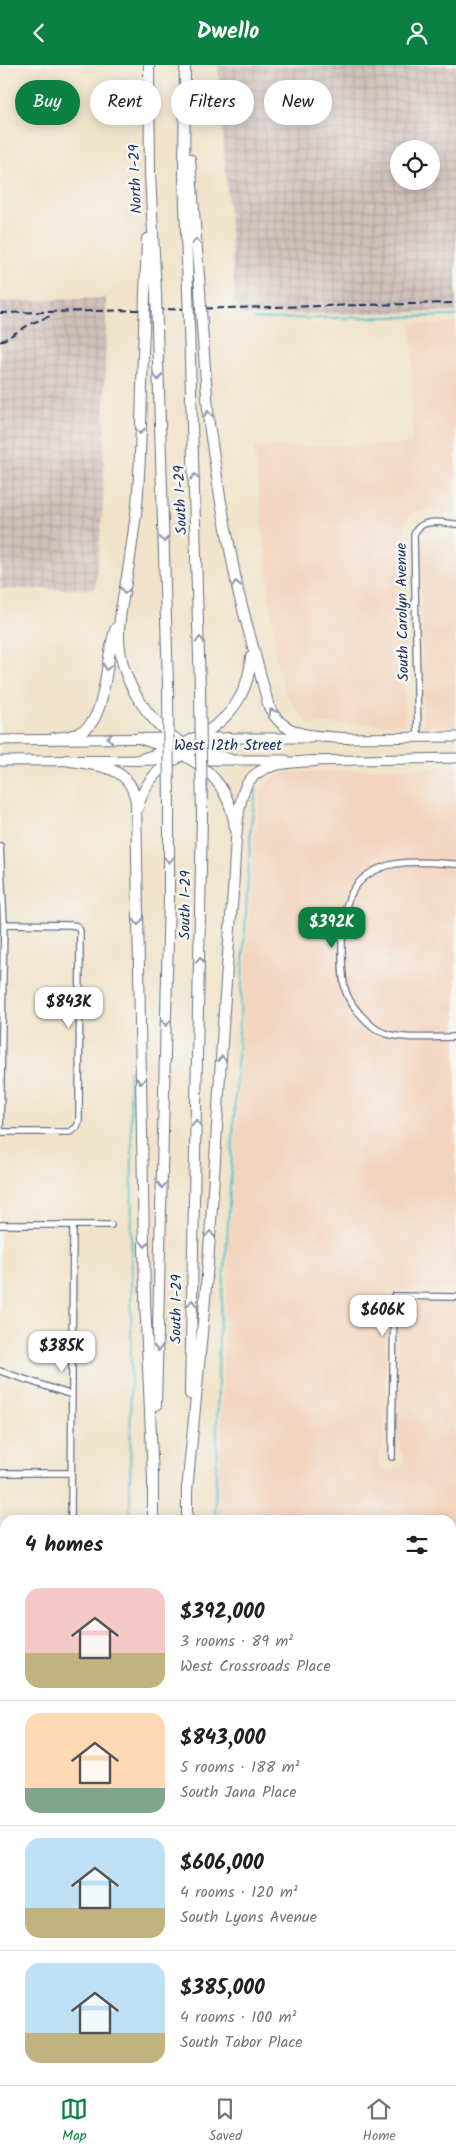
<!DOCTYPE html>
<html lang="en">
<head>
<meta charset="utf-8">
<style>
  :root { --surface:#fff; --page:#f2f2f2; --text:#202124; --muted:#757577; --line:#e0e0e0; --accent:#0b8043 }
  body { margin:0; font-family:Kalam,sans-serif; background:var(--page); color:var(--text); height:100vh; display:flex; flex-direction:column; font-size:19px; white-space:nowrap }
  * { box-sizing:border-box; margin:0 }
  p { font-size:16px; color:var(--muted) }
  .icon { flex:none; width:28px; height:28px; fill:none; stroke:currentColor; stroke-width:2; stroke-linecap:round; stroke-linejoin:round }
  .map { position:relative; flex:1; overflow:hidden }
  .details { position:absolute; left:0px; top:1450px; width:456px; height:570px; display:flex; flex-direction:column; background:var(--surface); border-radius:15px 15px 0 0; box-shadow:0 2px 12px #0003 }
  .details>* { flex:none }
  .top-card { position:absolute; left:15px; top:15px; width:426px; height:45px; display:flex; gap:10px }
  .tools { position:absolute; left:390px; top:75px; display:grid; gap:10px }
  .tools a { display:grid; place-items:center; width:50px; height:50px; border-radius:50%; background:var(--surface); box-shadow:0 2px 12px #0003; font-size:25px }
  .price { position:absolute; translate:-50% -42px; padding:0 11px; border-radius:10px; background:#fff; color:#222; font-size:16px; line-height:32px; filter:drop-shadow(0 1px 2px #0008) }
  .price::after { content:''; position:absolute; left:50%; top:30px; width:15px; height:11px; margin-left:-8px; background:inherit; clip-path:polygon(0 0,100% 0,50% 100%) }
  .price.current { background:var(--accent); color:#fff }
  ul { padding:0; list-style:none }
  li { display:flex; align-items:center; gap:15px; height:125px; padding:0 25px }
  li+li { border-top:1px solid var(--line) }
  li span { display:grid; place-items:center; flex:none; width:140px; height:100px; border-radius:15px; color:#555 }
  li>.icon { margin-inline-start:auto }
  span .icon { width:60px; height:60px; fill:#fffc; stroke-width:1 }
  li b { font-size:21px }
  h2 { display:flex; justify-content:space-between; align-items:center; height:60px; padding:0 25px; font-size:21px }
  .pill { padding:0 18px; border-radius:22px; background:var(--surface); box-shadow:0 2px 12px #0003; font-size:18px; line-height:45px }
  .pill.current { background:var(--accent); color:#fff }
  header { display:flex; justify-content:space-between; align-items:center; height:65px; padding:0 25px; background:var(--accent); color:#fff; font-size:22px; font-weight:600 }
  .dock { display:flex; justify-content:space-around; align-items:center; height:70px; border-top:1px solid var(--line); background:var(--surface); font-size:14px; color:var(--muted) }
  .dock a { display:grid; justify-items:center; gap:2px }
  .dock .current { color:var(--accent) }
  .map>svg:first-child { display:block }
</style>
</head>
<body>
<header><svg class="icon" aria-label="back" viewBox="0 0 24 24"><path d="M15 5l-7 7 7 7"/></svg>Dwello<svg class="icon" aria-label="person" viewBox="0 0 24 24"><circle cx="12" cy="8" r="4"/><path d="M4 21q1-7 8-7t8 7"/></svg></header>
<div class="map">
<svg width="456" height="2020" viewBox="0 0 456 2020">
  <defs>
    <pattern id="industrial-grid" width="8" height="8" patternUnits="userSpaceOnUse" patternTransform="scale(1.25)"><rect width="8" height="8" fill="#cfc0ba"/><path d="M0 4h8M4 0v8" fill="none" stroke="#b1a5a2"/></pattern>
  </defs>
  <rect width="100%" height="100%" fill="#f6f6f2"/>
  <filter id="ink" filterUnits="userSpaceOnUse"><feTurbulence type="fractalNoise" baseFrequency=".02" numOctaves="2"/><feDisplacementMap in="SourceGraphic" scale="10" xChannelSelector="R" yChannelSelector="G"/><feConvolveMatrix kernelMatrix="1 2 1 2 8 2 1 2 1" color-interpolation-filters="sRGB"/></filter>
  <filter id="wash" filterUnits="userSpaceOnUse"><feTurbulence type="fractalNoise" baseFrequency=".0096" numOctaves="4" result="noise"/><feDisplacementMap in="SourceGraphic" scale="20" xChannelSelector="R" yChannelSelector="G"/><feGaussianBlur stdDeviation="1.12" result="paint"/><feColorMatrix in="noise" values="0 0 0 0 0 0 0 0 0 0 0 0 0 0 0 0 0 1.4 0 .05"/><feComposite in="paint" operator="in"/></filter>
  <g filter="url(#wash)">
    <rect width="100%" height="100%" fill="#f0e3c9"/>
    <path fill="#f3d4be" d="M456,258V449L436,445L415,446L408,452L404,460L405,659H308L287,631L277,600L254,382L412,379V260Z
      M421,473H456V661L423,662Z
      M456,702V1224H386L385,1374L377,1393L381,1402L391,1406L402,1401L405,1394L397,1373L399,1241L403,1237H456V1541H451V1455H218L224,1263L254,777L261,729L269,717L278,709L291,707Z"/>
    <path fill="url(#industrial-grid)" fill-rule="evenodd" d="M218,0H456V247L239,250L235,234ZM399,84H431V116H399Z
      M106,233L103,441L95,524H0V237Z"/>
    <path fill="#85ce8b" stroke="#507e74" d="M451,1541H456V2020H207V2015H451Z"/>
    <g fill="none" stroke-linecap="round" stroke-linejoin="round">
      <path stroke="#51bdcb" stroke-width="2" d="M255,254L456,251
        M129,1005L132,1084L130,1455
        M215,1455L219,1268L227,1175L251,762L256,725
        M215,2015V2020"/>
    </g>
  </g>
  <g filter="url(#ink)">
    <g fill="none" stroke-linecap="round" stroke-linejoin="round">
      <defs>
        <path id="street" d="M418,673L414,470C420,452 441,458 456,459
          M0,781L4,859L0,1067H70L77,1062L79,1056L80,866L77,861L71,860L4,859
          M456,799C430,798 398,793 374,806C343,822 342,856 342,886C342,900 342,914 346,927C350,940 371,964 384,968C404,975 435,972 456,972
          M0,1160H111
          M0,1306L72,1330
          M392,1392L394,1231L456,1232
          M0,1408H71
          M71,1455L73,1160
          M0,1495H5
          M0,2013H5
          M34,2015L41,2020"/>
        <path id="primary" d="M194,673H311
          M341,673L456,672
          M0,675L173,673
          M196,695H286
          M0,696L176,695
          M309,696L456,693"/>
        <path id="highway" d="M149,0L150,108L156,228
          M185,0L184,109L188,225
          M190,94L200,225
          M145,229L147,174
          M189,261L200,624
          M202,261L209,359L220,432L238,526L269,642C285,674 316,671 347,673
          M157,263L168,619
          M144,265C141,323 142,382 137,440C134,464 131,488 127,511C124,530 119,549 119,568C118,616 152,666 196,685C207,689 218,691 229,694
          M54,673C64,672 75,671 84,665C108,650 105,589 116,563
          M139,673C188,689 228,706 235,763
          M66,695C96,701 130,699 136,737L145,1235L153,1414
          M138,695C193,678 247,658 251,592
          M138,743C147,699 191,683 229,673
          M190,1329L202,751
          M156,1340L169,832V747
          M187,1426C195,1341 204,1256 210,1171C218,1061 222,950 232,840C235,813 234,740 247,719C260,697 293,697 315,696
          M153,1455V1407
          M187,1455V1421
          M151,2020V2015
          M186,2020V2015"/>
      </defs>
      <use href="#street" stroke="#666e83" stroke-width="8"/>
      <use href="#primary" stroke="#666e83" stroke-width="11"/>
      <use href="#highway" stroke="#666e83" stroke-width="12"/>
      <use href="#street" stroke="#fff" stroke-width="5.5"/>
      <use href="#primary" stroke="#fff" stroke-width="9"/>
      <use href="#highway" stroke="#fff" stroke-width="10"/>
      <path stroke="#1b2f5e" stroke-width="2" stroke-dasharray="8 4" stroke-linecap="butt" d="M0,248L456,238
        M0,277L32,258L53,250"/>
      <defs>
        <path id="highway-bridge" d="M188,225L189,261
          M200,225L202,261
          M156,228L157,263
          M144,265L145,229
          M168,619L169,747
          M200,624L202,751"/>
      </defs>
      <use href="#highway-bridge" stroke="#666e83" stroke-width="12" stroke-linecap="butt"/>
      <use href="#highway-bridge" stroke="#fff" stroke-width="10"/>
    </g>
    <defs><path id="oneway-chevron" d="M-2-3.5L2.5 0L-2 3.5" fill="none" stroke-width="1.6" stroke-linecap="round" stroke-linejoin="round" transform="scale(1.25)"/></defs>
    <g stroke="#8d97ae">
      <use href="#oneway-chevron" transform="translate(196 177) rotate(-94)"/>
      <use href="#oneway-chevron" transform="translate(158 312) rotate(88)"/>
      <use href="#oneway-chevron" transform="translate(208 349) rotate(-94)"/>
      <use href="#oneway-chevron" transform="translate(140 366) rotate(92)"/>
      <use href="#oneway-chevron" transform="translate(195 412) rotate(-92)"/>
      <use href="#oneway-chevron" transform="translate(164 474) rotate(88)"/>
      <use href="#oneway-chevron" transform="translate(236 519) rotate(-101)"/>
      <use href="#oneway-chevron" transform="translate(125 526) rotate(100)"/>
      <use href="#oneway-chevron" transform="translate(200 575) rotate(-91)"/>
      <use href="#oneway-chevron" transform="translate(107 602) rotate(101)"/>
      <use href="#oneway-chevron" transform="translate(272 647) rotate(-120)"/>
      <use href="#oneway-chevron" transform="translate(110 673) rotate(180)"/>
      <use href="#oneway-chevron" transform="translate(169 795) rotate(90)"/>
      <use href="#oneway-chevron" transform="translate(138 857) rotate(89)"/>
      <use href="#oneway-chevron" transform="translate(200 895) rotate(-89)"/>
      <use href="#oneway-chevron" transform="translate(166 958) rotate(91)"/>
      <use href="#oneway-chevron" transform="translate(222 994) rotate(-87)"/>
      <use href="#oneway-chevron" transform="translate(141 1016) rotate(89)"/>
      <use href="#oneway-chevron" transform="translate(196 1058) rotate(-89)"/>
      <use href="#oneway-chevron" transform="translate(162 1120) rotate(91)"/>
      <use href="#oneway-chevron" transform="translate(210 1169) rotate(-86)"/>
      <use href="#oneway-chevron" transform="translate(145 1179) rotate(89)"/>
      <use href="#oneway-chevron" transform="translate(192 1238) rotate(-89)"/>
      <use href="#oneway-chevron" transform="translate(158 1283) rotate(92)"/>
    </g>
  </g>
  <g text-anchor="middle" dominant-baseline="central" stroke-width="5" stroke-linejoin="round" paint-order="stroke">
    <g font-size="15" fill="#1b2f5e" stroke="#f6f6f2">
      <text transform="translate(136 114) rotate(-92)">North I-29</text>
      <text transform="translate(181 435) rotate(-92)">South I-29</text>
      <text transform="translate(403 547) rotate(-91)">South Carolyn Avenue</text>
      <text x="228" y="681">West 12th Street</text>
      <text transform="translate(186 840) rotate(-89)">South I-29</text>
      <text transform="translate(177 1244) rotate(-89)">South I-29</text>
    </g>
  </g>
</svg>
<div class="tools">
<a><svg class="icon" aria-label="locate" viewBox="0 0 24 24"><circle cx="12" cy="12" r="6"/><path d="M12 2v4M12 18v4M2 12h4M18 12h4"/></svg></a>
</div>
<b class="price current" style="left:332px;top:884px">$392K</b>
<b class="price" style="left:69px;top:964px">$843K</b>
<b class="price" style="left:383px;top:1272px">$606K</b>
<b class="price" style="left:62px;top:1308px">$385K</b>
<div class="top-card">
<a class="pill current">Buy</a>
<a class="pill">Rent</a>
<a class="pill">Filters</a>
<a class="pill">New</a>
</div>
<section class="details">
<h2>4 homes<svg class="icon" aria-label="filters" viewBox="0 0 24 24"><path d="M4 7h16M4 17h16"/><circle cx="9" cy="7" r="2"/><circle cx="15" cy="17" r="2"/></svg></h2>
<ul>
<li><span style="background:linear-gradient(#f6c9c9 65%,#c2b280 0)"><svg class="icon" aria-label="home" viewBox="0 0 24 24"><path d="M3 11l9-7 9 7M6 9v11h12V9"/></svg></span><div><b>$392,000</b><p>3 rooms · 89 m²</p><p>West Crossroads Place</p></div></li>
<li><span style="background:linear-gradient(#ffd9b3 75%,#7fa58c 0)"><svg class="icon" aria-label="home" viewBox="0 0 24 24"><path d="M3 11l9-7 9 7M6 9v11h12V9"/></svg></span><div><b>$843,000</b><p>5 rooms · 188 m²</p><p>South Jana Place</p></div></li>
<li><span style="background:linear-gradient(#bfe0f5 70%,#c2b280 0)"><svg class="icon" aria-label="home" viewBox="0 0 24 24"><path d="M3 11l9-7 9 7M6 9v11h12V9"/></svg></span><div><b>$606,000</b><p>4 rooms · 120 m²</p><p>South Lyons Avenue</p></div></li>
<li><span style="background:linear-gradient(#bfe0f5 70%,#c2b280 0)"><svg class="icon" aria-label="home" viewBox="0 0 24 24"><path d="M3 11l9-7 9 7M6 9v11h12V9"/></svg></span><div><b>$385,000</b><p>4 rooms · 100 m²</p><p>South Tabor Place</p></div></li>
</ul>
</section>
</div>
<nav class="dock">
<a class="current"><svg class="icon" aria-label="map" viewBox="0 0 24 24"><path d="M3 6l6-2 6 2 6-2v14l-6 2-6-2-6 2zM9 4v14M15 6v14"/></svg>Map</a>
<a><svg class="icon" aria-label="saved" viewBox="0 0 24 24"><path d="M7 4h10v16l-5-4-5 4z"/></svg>Saved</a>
<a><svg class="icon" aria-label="home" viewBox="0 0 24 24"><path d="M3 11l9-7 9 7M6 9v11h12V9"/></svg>Home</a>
</nav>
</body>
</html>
